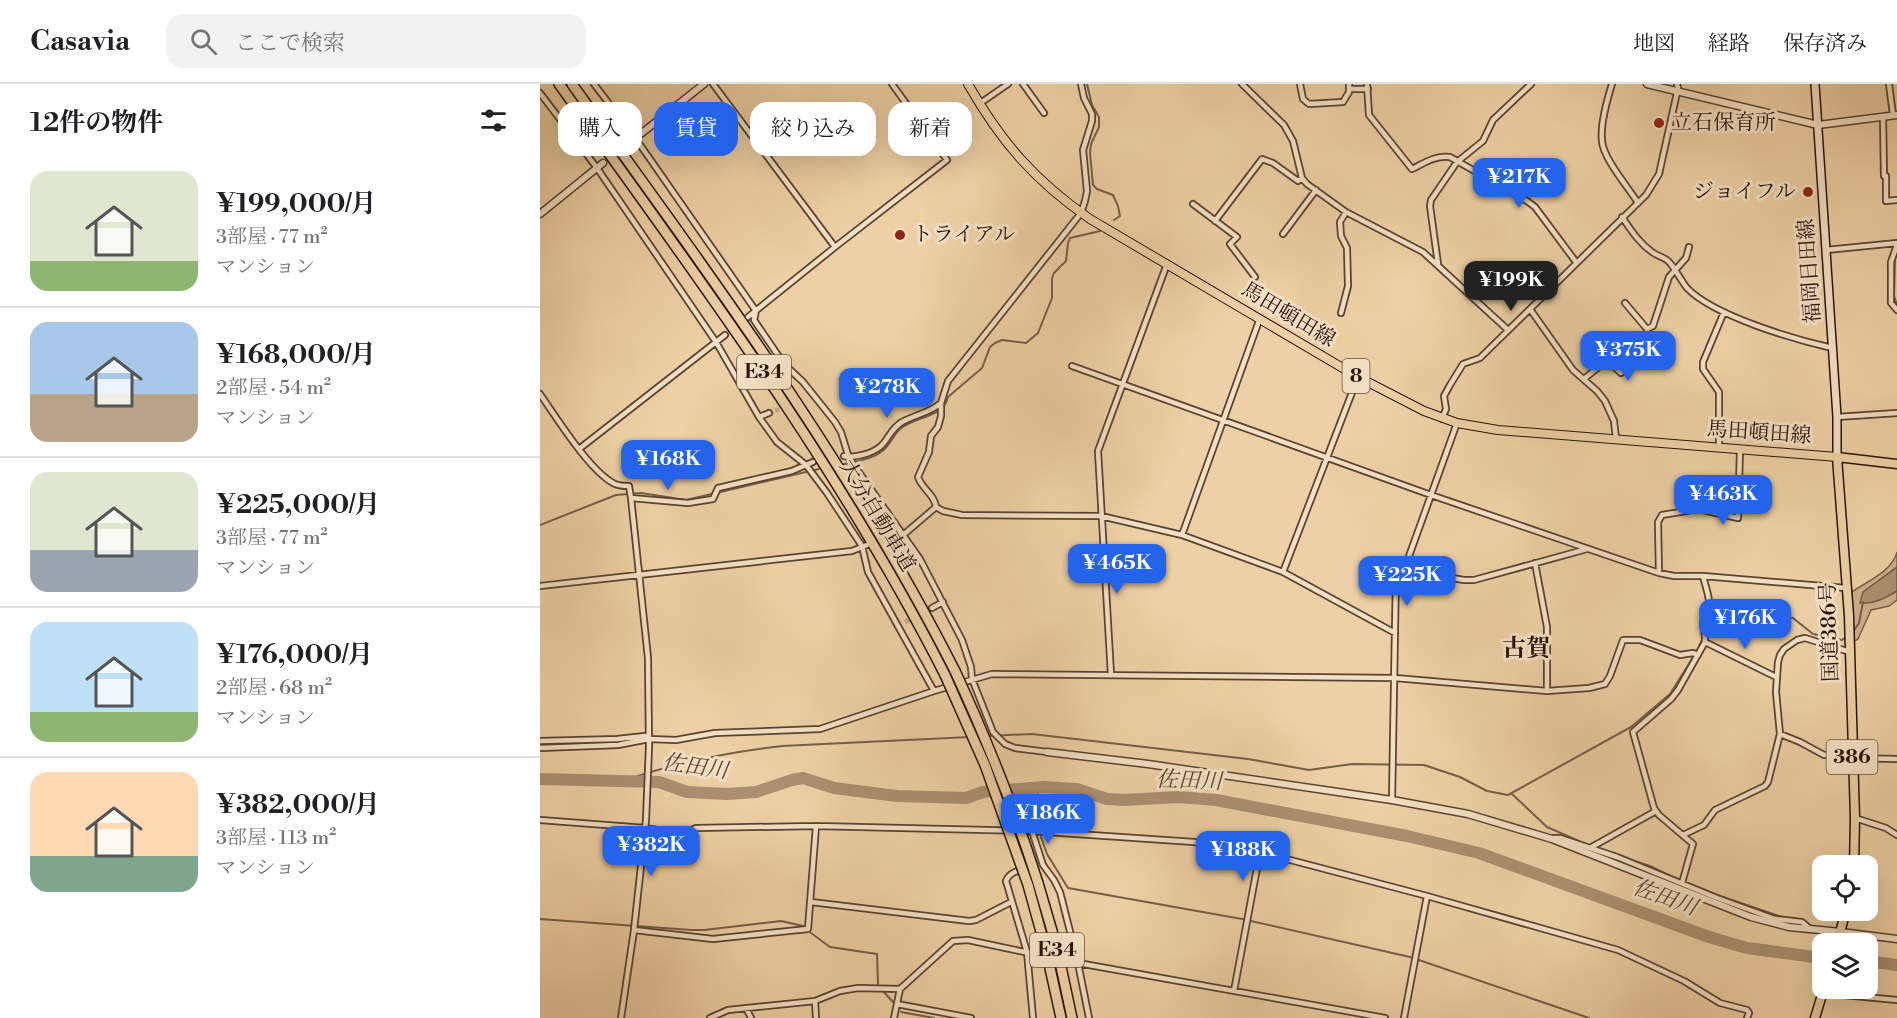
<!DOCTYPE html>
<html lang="ja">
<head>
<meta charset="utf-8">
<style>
  :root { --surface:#fff; --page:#f2f2f2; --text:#202124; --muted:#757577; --line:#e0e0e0; --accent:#2563eb }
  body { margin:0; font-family:"Libre Bodoni","Noto Serif JP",serif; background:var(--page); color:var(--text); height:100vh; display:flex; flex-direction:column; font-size:22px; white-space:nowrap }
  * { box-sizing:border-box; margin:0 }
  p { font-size:20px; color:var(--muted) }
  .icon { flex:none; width:33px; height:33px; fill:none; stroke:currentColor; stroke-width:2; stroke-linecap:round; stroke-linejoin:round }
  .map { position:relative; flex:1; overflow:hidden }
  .details { display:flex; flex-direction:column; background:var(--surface); width:540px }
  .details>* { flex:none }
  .banner { position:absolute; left:18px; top:18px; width:570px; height:54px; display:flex; gap:12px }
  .fabs { position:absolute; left:1272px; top:771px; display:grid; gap:12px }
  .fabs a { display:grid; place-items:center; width:66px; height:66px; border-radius:12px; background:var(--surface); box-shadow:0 6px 24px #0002; font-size:30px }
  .price { position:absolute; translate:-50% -51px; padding:0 14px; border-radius:12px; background:var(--accent); color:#fff; font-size:20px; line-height:39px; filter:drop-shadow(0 2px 3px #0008) }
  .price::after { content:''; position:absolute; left:50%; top:36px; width:18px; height:14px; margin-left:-9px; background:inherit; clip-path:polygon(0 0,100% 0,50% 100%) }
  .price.current { background:#222; color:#fff }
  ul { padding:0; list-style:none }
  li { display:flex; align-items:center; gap:18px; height:150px; padding:0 30px }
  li+li { border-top:2px solid var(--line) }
  li span { display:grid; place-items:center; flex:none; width:168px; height:120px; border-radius:18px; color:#555 }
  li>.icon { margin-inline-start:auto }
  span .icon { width:72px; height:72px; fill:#fffc; stroke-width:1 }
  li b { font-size:26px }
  h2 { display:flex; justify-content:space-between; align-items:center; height:72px; padding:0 30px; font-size:26px }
  .pill { padding:0 21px; border-radius:18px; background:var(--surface); box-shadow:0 6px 24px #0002; font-size:21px; line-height:54px }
  .pill.current { background:var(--accent); color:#fff }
  header { display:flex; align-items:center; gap:36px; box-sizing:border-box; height:84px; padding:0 30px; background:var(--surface); border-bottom:2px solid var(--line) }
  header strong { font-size:28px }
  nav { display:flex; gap:33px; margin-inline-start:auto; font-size:21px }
  .search { width:420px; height:54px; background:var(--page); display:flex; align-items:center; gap:15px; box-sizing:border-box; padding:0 21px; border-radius:18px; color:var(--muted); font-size:22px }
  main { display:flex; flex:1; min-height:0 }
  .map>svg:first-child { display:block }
</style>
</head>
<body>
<header>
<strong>Casavia</strong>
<div class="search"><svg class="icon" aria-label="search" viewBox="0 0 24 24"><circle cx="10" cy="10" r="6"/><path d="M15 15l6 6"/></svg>ここで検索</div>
<nav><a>地図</a><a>経路</a><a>保存済み</a></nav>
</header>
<main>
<section class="details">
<h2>12件の物件<svg class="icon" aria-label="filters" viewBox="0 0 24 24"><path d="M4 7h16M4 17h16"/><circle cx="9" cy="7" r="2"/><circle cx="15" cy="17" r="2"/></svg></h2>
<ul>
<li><span style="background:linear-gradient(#dfe7d0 75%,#8fb573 0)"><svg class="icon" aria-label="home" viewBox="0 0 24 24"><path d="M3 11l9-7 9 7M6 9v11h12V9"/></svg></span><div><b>¥199,000/月</b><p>3部屋 · 77 m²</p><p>マンション</p></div></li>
<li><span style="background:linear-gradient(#a9c7e8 60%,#b9a48a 0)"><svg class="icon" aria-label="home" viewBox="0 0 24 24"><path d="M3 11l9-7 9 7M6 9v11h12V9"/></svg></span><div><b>¥168,000/月</b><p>2部屋 · 54 m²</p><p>マンション</p></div></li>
<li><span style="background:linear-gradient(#dfe7d0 65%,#9aa5b1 0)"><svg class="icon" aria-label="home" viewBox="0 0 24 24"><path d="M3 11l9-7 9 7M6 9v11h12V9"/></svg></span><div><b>¥225,000/月</b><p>3部屋 · 77 m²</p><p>マンション</p></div></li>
<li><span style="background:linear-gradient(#bfe0f5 75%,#8fb573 0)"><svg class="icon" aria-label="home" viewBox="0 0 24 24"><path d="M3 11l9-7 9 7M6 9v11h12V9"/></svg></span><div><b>¥176,000/月</b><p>2部屋 · 68 m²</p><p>マンション</p></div></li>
<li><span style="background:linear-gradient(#ffd9b3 70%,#7fa58c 0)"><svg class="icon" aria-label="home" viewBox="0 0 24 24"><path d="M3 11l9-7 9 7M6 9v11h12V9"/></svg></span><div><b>¥382,000/月</b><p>3部屋 · 113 m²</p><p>マンション</p></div></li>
</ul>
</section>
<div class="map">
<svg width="1357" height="934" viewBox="0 0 1357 934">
  <rect width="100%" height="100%" fill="#edd0a5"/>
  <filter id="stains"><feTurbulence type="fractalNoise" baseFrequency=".00333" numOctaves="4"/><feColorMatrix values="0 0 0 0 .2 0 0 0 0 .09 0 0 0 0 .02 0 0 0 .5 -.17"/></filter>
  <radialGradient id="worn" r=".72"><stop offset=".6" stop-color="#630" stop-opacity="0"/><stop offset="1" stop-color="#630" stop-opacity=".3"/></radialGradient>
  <path fill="#ccb08b" stroke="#7a624b" stroke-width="1.5" d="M1357,468V516L1349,522L1331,526L1318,555L1313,558L1310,509C1326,498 1352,488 1357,468Z"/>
  <path fill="#aa9071" stroke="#765e48" stroke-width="1.5" d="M1357,483V507C1346,514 1333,521 1320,519L1323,508Z"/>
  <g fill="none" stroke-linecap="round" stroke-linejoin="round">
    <path stroke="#765e48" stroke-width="2" d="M547,0L552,21L559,33V43L551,60L550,69L553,101L557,105L573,111L578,122L580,132L574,136
      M1357,168L1355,174L1354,212L1357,221
      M300,381C313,378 330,376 341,368C350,362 352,353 359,346C373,332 403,335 408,313L442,284L450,263L455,259L462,256L486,259L498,249L512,214V194L514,189L526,177L528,159L530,154L560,147
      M0,441L76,411L101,409L146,416L279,385
      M1313,548L1319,539L1323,518
      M1168,551L1174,536L1219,532L1228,530L1253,534L1273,550L1302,556L1306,553
      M1156,569L1162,556
      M447,652L492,650L708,675L769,686L812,680L884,681L920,693L947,707L968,711L1091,643L1130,610L1152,575
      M85,696C136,679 188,668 242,662L430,653
      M497,704L501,732
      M972,710L1007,743L1048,761
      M501,753L507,770L528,804L702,835L870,873L1049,934
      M1079,772L1110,782L1140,797
      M1162,806L1248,835
      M0,835L151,846H164L241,837L263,842
      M271,849L290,863L337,870L338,900
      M342,906L353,918
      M361,928L394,934"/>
    <path stroke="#aa9071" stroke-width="12" d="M0,695L119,698L147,708L187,710L216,708L252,696L263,694L294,704L357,712L426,714L443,708L504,703L537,705L567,715L585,716L638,713L676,716L867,752L939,769L1169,853L1207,864L1282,874
      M1328,877L1357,881"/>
    <path stroke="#c6aa86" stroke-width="4.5" stroke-dasharray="4.5 2" stroke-linecap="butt" d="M229,329L261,317
      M365,538L392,524
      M494,870L529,875"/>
    <defs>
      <path id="minor" d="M54,0L96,55L216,227
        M173,0L295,163
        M483,0L504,29
        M702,0L744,41L753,57L762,94L767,100L806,128L883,168L968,246
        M760,0L763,15L769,20L803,18L809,8V0
        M827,0L829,31L872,85C884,79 896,71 910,73L987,117L995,123L1036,178
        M1072,0C1067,16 1060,40 1062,57C1063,74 1088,103 1098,119
        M1349,0L1353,31
        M810,5H828
        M0,9L57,84L176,258L219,333L237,358L266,381L287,409L322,462L328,488L394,607
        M439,20L468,0
        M1343,33L1344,92H1346V117L1357,116
        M653,120L697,153L690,160L715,193
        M1082,133C1091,146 1099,159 1112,168C1117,172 1124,173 1128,177C1134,182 1141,197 1147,204C1174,232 1253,255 1292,264
        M675,137L722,75L733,79L758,97L762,94
        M743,150L776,106
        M1357,161L1351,178V219L1357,226
        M1286,166L1357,159
        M898,180L890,122L891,116L917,78L943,57L953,36L991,0
        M1085,219L1107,245L1113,242L1129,193L1146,174L1149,163
        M990,225L1033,286L1057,307L1065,317L1074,337L1076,355
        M216,227L214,236L244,280L263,298L295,338L301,348L309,374L380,475L422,556L431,583L432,595L453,648L465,660L475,664L507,668
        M801,229L808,202L807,164L801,152L800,138L806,128
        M208,233L295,163L407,76L352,0
        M532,282L891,411L1119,489L1134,492H1163L1306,504
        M1044,295L1067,276L1081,289L1118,263
        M0,310C17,334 50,388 75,400C80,402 84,402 89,402L91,414L108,574L109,662L106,736L94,846L81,934
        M219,333L229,329
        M1297,333L1357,329
        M902,335L906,325L904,312L910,301L923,280L940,274L1106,111L1119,90L1138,4L1137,0
        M1179,364V308L1163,285V278L1184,228
        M39,365L185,251
        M304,372C310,374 316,372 322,371C351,364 344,349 362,338C375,331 389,329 401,319
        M91,414L148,419L173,415L178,404L252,387L273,378
        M396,423C395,411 382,405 378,393L389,368L391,352L398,343L401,332V319L408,297L541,129L545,117L547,107L543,66L552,37V30L544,14L541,0
        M396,423L403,427L422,431L561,432L642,451L743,488L855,549
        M642,451L720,234
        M349,456L362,452L396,423
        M995,479L1007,543V607
        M864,486L917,339
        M743,488L818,293
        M1119,489L1118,438L1122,431L1152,426H1163L1198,434L1200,366
        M0,502L312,467L327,461
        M392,524L403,518
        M1165,558L1236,593
        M571,591L558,367L627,180
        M1240,650L1260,658L1284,671L1312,669
        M0,657L77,655L105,652
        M0,664L78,661L109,655L136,656L175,649L280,645L394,607L452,590L855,594L1007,607L1049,604L1065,600L1070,592L1083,556H1100L1140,571L1153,569L1158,571
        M1312,674L1357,675
        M852,716L856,489L858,485L924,496H934L1047,465
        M1315,734L1346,744L1357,751
        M0,736L105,744L142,750L156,744L276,742L492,747L654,758L720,768L887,812L1078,866L1144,897L1180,919L1207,926L1209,929L1207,934
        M492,747L503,781L514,796L520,808L538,879L549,934
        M1143,751L1164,741L1175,726L1225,702L1228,698L1240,650L1236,608L1238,578L1240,571L1244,565L1257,556L1265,554L1310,568
        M1014,754H1020L1077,773L1177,814L1235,835L1262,838L1270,845
        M1050,764L1116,727
        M1142,799L1153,760L1119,731L1114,724L1093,648L1131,615L1138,606L1165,558V553L1163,539C1174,520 1168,513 1163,492
        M271,818L429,837L436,836L471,818
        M94,846L173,855L268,845L276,742
        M529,875L538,879L845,934
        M694,907L720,768
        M1282,909L1357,916
        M275,917L276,934
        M357,920L431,934
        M206,924L211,934
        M170,934L188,926L275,917L300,907L318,904L360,905
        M354,934L360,905L413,857L428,856L494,870
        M493,934L487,868L466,797C470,786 483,786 494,783
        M864,934L887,812"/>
      <path id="tertiary" d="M1107,0L1278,41L1357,31
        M88,60L164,0
        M0,130L63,79
        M507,668L608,680L852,716L928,730L1012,755L1211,833L1249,843L1301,848L1357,855"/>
      <path id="secondary" d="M1275,0L1297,333V373"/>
      <path id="primary" d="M428,0C461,58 495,97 550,135L818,293L884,327L917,339L958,346L1297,373"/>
      <path id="trunk" d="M1314,782L1315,734L1309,532L1297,373L1357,380
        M1297,860L1306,826
        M1275,934L1284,904"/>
      <path id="motorway" d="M19,0C156,191 298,380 405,591
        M32,0C169,190 309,378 415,587
        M498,799L517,864L532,934
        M488,801L506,866L521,934"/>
    </defs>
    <use href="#minor" stroke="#594332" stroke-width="8"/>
    <use href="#tertiary" stroke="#594332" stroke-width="9"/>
    <use href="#secondary" stroke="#28140b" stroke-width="10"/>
    <use href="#primary" stroke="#28140b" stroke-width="10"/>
    <use href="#trunk" stroke="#28140b" stroke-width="11"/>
    <use href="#motorway" stroke="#28140b" stroke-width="12"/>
    <use href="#minor" stroke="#f3e0c4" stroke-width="4.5"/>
    <use href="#tertiary" stroke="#f3e0c4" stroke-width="6"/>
    <use href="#secondary" stroke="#f3e0c4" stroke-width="7"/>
    <use href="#primary" stroke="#edd0a5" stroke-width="8"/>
    <use href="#trunk" stroke="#edd0a5" stroke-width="8"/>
    <use href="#motorway" stroke="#edd0a5" stroke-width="9"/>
    <defs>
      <path id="motorway-bridge" d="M415,587C447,656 475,726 498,799
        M405,591L445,681L488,801"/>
    </defs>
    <use href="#motorway-bridge" stroke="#28140b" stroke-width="12" stroke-linecap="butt"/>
    <use href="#motorway-bridge" stroke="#edd0a5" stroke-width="9"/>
  </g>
  <g fill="#8f2418" stroke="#f3e0c4" stroke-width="2">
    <circle cx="1119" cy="39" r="6"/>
    <circle cx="1268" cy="108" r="6"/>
    <circle cx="360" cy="151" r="6"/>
  </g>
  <g text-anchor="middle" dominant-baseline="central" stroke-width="6" stroke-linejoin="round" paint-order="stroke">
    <g fill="#f3e0c4" stroke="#655142" stroke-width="1.5">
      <rect x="197" y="271" width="54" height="34" rx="4.5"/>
      <rect x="802.5" y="275" width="27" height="34" rx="4.5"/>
      <rect x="1286.5" y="656" width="51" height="34" rx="4.5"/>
      <rect x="490" y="849" width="54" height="34" rx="4.5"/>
    </g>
    <g font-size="20" font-weight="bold" fill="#28140b">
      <text x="224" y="288">E34</text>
      <text x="816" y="292">8</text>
      <text x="1312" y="673">386</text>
      <text x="517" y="866">E34</text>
    </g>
    <g font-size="21" fill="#28140b" stroke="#f3e0c4" text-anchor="start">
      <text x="1131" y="39">立石保育所</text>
      <text x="1256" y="108" text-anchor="end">ジョイフル</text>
      <text x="372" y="151">トライアル</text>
    </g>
    <g font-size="21" fill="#28140b" stroke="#f3e0c4">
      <text transform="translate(1270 187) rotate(-94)">福岡日田線</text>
      <text transform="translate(748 231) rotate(31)">馬田頓田線</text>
      <text transform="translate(1219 349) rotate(4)">馬田頓田線</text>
      <text transform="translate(337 432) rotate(59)">大分自動車道</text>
      <text transform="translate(1290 548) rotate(-92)">国道386号</text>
    </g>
    <g font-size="22" font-style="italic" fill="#5c4634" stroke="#f3e0c4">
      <text transform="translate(155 683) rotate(8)">佐田川</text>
      <text transform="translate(649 697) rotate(2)">佐田川</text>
      <text transform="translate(1125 814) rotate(20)">佐田川</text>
    </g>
    <g font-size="24" font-weight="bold" fill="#28140b" stroke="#f3e0c4">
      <text x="986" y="565">古賀</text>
    </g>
  </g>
  <rect width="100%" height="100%" filter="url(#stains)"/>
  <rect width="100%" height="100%" fill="url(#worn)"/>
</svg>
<div class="fabs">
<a><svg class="icon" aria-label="locate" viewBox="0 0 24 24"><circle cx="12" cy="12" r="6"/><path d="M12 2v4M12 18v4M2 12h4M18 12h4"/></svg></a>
<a><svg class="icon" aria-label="layers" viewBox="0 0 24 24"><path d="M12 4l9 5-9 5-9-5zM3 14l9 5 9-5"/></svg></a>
</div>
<b class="price" style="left:979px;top:125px">¥217K</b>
<b class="price current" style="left:971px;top:228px">¥199K</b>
<b class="price" style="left:1088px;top:298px">¥375K</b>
<b class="price" style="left:347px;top:335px">¥278K</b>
<b class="price" style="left:128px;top:407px">¥168K</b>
<b class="price" style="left:1183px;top:442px">¥463K</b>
<b class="price" style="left:577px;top:511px">¥465K</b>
<b class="price" style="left:867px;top:523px">¥225K</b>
<b class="price" style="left:1205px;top:566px">¥176K</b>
<b class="price" style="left:508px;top:761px">¥186K</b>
<b class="price" style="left:111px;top:793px">¥382K</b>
<b class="price" style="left:703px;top:798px">¥188K</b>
<div class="banner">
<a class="pill">購入</a>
<a class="pill current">賃貸</a>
<a class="pill">絞り込み</a>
<a class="pill">新着</a>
</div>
</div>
</main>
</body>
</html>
